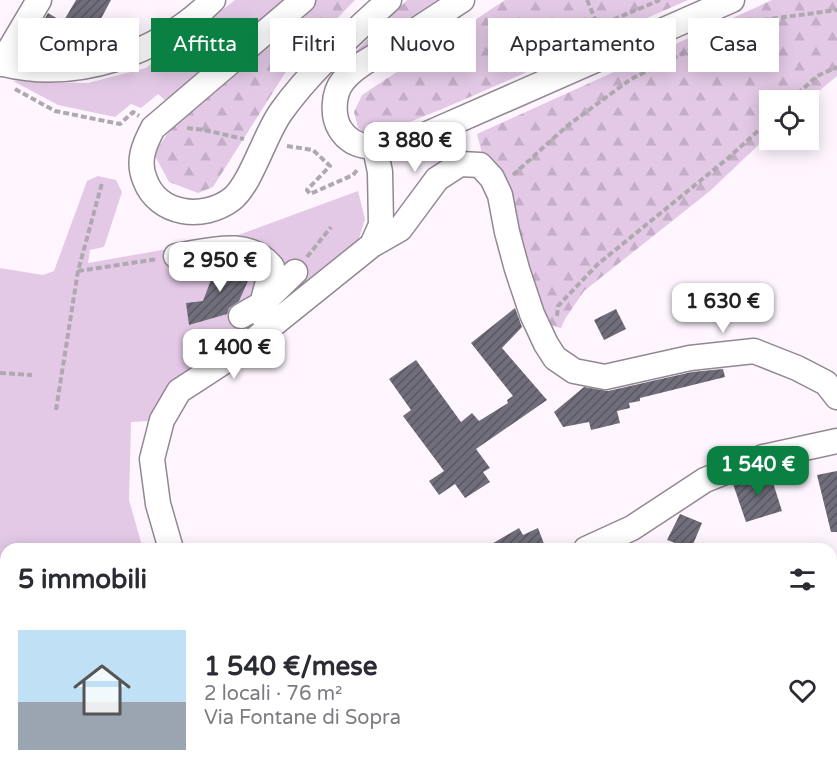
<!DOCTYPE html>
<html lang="it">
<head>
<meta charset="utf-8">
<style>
  :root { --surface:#fff; --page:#f2f2f3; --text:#2b2b33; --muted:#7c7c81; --line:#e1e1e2; --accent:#0b8043 }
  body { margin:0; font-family:"Varela Round",sans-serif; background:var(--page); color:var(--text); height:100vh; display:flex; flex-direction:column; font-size:22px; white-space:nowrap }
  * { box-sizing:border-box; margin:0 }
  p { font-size:20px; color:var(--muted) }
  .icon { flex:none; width:33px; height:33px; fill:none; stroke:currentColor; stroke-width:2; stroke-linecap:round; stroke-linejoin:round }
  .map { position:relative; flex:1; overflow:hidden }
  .drawer { position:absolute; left:0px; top:543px; width:837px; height:236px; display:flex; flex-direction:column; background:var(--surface); border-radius:18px 18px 0 0; box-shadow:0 3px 15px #0003 }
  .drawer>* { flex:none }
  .top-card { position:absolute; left:18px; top:18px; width:801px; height:54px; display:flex; gap:12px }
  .tools { position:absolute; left:759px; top:90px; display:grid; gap:12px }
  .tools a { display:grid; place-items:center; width:60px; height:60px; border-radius:0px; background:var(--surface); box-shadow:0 3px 15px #0003; font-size:30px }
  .price { position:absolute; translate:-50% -51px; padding:0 14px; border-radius:12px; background:#fff; color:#222; font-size:20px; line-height:39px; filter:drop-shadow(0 2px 3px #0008) }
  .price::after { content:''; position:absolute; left:50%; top:36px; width:18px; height:14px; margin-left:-9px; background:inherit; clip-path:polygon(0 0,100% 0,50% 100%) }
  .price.on { background:var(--accent); color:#fff }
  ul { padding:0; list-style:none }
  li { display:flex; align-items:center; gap:18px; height:150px; padding:0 18px }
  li+li { border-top:2px solid var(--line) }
  li span { display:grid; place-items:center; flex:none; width:168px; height:120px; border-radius:0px; color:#555 }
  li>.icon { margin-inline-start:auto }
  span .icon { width:72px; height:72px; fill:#fffc; stroke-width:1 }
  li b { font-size:26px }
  h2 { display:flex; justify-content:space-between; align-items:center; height:72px; padding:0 18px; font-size:26px }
  .chip { padding:0 21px; border-radius:0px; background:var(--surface); box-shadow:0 3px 15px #0003; font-size:21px; line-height:54px }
  .chip.on { background:var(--accent); color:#fff }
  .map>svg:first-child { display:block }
</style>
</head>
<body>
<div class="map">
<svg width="837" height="778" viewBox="0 0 837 778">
  <defs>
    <pattern id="forest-firs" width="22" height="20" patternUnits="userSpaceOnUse" patternTransform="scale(1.5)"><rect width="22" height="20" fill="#e3c9e6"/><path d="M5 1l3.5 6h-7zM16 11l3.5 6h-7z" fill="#c4adc6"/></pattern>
    <pattern id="building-hatch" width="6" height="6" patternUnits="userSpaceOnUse" patternTransform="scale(1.5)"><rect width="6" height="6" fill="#706e7a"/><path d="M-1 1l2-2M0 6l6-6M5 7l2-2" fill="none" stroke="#585760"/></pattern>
  </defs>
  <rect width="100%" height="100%" fill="#fef5ff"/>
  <path fill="#ffeadc" d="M579,773H720L711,778H581Z"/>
  <path fill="#e3c9e6" d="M235,0H289L167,102L158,94L141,108L131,104L115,117L58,105L13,81L88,83L146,68Z
    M98,176L116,180L122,192L104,247L90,250L88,263L230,238L358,191L365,219L355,251L185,373L151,421L131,422L129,500L143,549H6V768L0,772V268L43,275L54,271L87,181Z"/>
  <path fill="url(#forest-firs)" d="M312,0H355L287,70L213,187L198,193L169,182L154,154L177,119Z
    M407,0H437L351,56Z
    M505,0H688C584,45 482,95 377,135L365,133L358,128L354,112L362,95Z
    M772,0H837V76L808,100H770L769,135L710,191L584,291L565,319L561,328L532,321L514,279L477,134Z"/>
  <path fill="url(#building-hatch)" d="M76,0H111L96,28L72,31L61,25L54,37L39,28L48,13L63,22Z
    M230,263L252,272L239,301L229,308L227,314L189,325L186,303L203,301L217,264Z
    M515,308L522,327L502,348L547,400L476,449L490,468L483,472L490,482L465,498L455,484L439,495L429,481L444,471L403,416L411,410L389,379L416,360L461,422L472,413L479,421L508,403L507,400L513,396L471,343Z
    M616,309L626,329L604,340L594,320Z
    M723,369L725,377L640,398V401L629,403L630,408L617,411L620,423L591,430L589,422L563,427L554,412L584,387L608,391L692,372Z
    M769,470L782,511L746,522L733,484Z
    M837,471V532H831L817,475Z
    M680,514L702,523L691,549L667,540Z
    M519,528L523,535L538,528L546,549H483Z"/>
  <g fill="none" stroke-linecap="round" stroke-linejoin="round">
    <defs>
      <path id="minor" d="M303,0L153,128C144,145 137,161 145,180C158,215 203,221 232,199C251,184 265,134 281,112C311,70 351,35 389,0
        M462,0C436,17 410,34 384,51C370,59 353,68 343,81C333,93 332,116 340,129C356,155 386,146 411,141L732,0
        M0,63C75,83 159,54 213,0
        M1,64L39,0
        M372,245L400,229L437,179L460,164L480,165L492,178L500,195L507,232L517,269L532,314L546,344L555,358L574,371L605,377L690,358L754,351L797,368L826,383L837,397
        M176,256C209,251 248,237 272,267L262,304L267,330
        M241,316L262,304L295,272
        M171,549L158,504L152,459L162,420L179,391L239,352L372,245L381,225L380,172L375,148
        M586,549L632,528L705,480L763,457L837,441
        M831,711L837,704
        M28,778L38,772
        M316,778L320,772
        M752,778L763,772"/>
    </defs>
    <use href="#minor" stroke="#918892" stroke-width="27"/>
    <path stroke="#afa8b0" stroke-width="4" stroke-dasharray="6 3" stroke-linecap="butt" d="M587,0L598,26L660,0
      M15,89L55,111L120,124L133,112L139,116
      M791,100L817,76L837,67
      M187,128L204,130L244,139
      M287,146L313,150L330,166L307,190L310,194L353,175L358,169
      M513,175L567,126L631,79L696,47L763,20L837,10
      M307,257L331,227
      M78,271L158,259
      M557,316L558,306L598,264L727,159L770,120
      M0,373L32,375
      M56,410L78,271L102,183
      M690,772L693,778
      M801,772L807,778"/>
    <use href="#minor" stroke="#fff" stroke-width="24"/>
  </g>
</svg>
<div class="tools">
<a><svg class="icon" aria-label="locate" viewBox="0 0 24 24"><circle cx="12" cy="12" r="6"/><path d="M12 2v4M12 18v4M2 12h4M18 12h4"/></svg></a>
</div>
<b class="price" style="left:415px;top:173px">3 880 €</b>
<b class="price" style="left:220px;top:293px">2 950 €</b>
<b class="price" style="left:723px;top:334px">1 630 €</b>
<b class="price" style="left:234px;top:380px">1 400 €</b>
<b class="price on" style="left:758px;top:497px">1 540 €</b>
<div class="top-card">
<a class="chip">Compra</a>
<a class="chip on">Affitta</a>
<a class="chip">Filtri</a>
<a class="chip">Nuovo</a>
<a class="chip">Appartamento</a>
<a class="chip">Casa</a>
</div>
<section class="drawer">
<h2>5 immobili<svg class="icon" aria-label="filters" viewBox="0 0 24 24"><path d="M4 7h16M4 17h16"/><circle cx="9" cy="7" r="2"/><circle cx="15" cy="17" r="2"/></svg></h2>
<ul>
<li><span style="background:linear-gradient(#bfe0f5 60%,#9aa5b1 0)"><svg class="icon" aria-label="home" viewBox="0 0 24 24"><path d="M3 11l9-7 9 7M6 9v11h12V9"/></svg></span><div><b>1 540 €/mese</b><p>2 locali · 76 m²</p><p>Via Fontane di Sopra</p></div><svg class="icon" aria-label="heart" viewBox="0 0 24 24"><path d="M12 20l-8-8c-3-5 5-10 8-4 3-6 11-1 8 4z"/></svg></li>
</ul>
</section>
</div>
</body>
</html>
